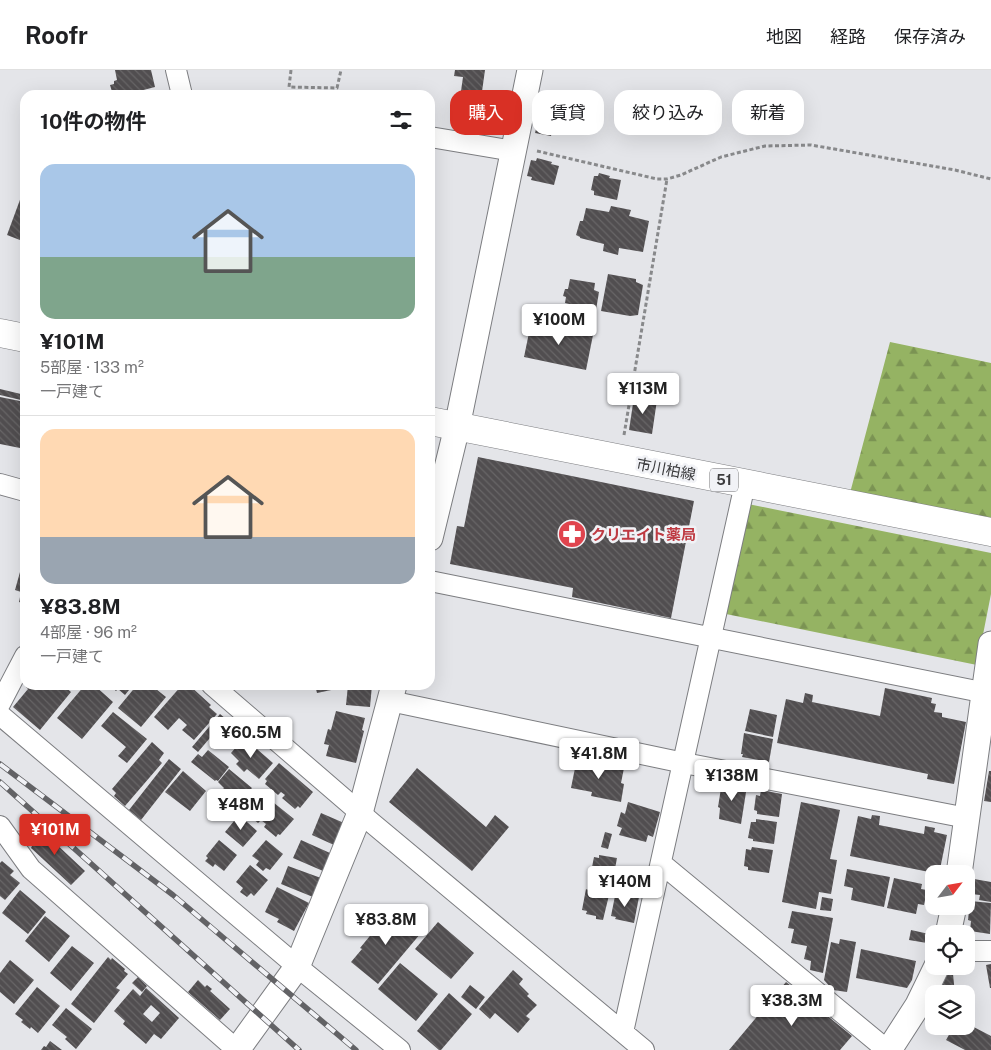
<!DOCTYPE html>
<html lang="ja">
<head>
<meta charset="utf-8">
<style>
  :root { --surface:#fff; --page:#f6f6f6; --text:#202124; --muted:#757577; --line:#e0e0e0; --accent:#d93025 }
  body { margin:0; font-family:"Public Sans","Noto Sans JP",sans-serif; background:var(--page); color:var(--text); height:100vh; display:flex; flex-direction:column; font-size:19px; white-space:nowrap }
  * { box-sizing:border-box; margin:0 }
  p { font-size:16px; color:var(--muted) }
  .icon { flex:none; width:28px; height:28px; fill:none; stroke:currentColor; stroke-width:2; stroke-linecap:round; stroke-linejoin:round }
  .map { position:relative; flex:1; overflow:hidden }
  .details { position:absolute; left:20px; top:20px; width:415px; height:600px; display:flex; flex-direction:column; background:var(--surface); border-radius:15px; box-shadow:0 5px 20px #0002 }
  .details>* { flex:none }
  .guide { position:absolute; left:450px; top:20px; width:465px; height:45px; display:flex; gap:10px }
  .needle { width:32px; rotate:59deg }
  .buttons { position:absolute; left:925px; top:795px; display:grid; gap:10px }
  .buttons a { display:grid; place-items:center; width:50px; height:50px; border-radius:10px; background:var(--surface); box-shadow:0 5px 20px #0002; font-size:25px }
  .price { position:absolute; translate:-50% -42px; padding:0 11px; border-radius:5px; background:#fff; color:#222; font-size:16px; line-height:32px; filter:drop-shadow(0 1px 2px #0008) }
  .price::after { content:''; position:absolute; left:50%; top:30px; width:15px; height:11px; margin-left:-8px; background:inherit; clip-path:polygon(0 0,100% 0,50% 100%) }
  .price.active { background:var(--accent); color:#fff }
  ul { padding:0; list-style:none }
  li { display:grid; align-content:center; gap:10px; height:265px; padding:0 20px }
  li+li { border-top:1px solid var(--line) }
  li span { display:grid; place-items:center; height:155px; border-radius:15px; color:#555 }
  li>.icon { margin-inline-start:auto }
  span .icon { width:90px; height:90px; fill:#fffc; stroke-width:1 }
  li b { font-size:21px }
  h2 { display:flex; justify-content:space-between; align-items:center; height:60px; padding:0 20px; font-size:21px }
  .tag { padding:0 18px; border-radius:15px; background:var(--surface); box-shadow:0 5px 20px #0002; font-size:18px; line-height:45px }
  .tag.active { background:var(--accent); color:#fff }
  header { display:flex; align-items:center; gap:30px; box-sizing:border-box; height:70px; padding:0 25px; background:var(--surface); border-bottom:1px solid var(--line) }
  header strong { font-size:24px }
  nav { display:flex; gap:28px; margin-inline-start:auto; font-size:18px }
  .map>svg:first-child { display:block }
</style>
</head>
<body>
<header>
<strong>Roofr</strong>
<nav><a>地図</a><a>経路</a><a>保存済み</a></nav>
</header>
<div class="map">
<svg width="991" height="980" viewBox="0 0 991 980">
  <defs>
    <pattern id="forest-firs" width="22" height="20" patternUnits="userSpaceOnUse" patternTransform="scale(1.25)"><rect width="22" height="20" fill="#95b363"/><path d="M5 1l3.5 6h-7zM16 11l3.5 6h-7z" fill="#7b9353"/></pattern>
    <pattern id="building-back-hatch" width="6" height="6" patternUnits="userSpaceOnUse" patternTransform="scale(1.25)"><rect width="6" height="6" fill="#514e50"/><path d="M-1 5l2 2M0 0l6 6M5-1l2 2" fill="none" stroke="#686667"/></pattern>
  </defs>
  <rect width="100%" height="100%" fill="#e4e5e9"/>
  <path fill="url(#forest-firs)" d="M890,272L991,293V449L850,423Z
    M748,434L991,483V524L977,595L726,544Z"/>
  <path fill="url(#building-back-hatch)" fill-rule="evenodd" d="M115,0H151L155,17L124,25H113L110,15L114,14V11L117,10Z
    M455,0H485L480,36L462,34L464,22L461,21L463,7L454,6Z
    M540,38L557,41L554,57L537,53Z
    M537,55L553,58L551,66L535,63Z
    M537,88L552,92L551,94L559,96L554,115L531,110L532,107L527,106L531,90L536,91Z
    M599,103L610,106L609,108L621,110L617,130L594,125V121L591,120L594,106H598Z
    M21,127L25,129V172L7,165Z
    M611,136L631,140L629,146L649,151L643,182L619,178L618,185L603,181L604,174L580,168V167L576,165L580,151H583L586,138L609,142Z
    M608,204L636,209V212L643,215L638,245L630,246L601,241Z
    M570,209L595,213L594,220L599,222L596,240L565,233L566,227L563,226L565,219H568Z
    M531,253L593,265L586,300L524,287Z
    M0,319L25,325V331L0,325Z
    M0,327L25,332V379L0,374Z
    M634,327L657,330L652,364L629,360Z
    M478,387L694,431L671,548L572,527L573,518L450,494L457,456L464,457Z
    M20,502L25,503V534L19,532L21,522L15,520Z
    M28,615H63L71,622L40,660L13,637L28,619L26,617Z
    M85,615H94L113,632L82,669L57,648Z
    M109,615H133L125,625L118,619L116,621Z
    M137,615H151L166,627L141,657L118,638Z
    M182,615H189L211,635L209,637L217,644L194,670L182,660L187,655L179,648L168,660L154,647Z
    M315,615H336V619L317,623Z
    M348,615H372L370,637L346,635Z
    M885,618L932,628L931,633L936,634L934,642L942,643V647L966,652L954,714L927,709L928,704L777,673L786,629L803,633L805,623L813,625L812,632L880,646Z
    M750,639L777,645L773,667L745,661Z
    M336,641L365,648L362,660L364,661L356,693L326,686L329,675L324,674L328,659L331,660Z
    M113,642L147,669L127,693L118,686L126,677L101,656Z
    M220,644L226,649L198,682L192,677Z
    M744,663L773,669L769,692L742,687L743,684H741Z
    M244,668L273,693L259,709L247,699L244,702L236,694L239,691L231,683Z
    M152,672L164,683L159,690L162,693L125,736L114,726L116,723L112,719Z
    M208,680L229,697L218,711L216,710L215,711L191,692L198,684L202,687Z
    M577,688L624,698L621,713L624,714L621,732L591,726L592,722L571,718Z
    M169,689L181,699L141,750L129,740Z
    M279,693L313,722L300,738L298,736L295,739L282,728L285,725L281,722L278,725L265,714L267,711L265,709Z
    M417,698L486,757L495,745L509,757L472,801L389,732Z
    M229,699L252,718L235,737L219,724L224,718L218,712Z
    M183,701L206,721L190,741L165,722Z
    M989,701H991V732L984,731Z
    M722,712L747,716L741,754L719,749L720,738L718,737Z
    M258,720L294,749L280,765L278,764L276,767L264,757L266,754L261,750L258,753L244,742L247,739L244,737Z
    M761,720L782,724L779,747L757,744V741L754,740L756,725L760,726Z
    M628,732L660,742L653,767L648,765L646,772L619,765L622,758L617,756L621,742L625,744Z
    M801,732L840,740L830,789L837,790L831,824L819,822L816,839L782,832Z
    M321,743L344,753L334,775L312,765Z
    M239,745L257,761L243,777L225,762Z
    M872,745L880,746L879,755L924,764L925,756L935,758L934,762L947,765L939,804L850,786L858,746L871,749Z
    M756,749L777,752L774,774L753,771V769L748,768L751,752H756Z
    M38,757L85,801L71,815L31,778L32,776L26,770Z
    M605,762L612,764L608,779L601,777Z
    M219,770L237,785L224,801L215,794L213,797L205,791L208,788L206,786Z
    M266,770L283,784L270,800L266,798L263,801L256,795L259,791L252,786Z
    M301,770L330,783L323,801L293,788Z
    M752,777L773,780L769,803L748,800V797L744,796L746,779L751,780Z
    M599,785L617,788L612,815L610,814L609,817L603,816L604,813L593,810V808L590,807L594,787L599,788Z
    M2,791L14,801L10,805L20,813L5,830L0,826V793Z
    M250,795L268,810L254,826L251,823L247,827L240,822L243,818L236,812Z
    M288,796L321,808L313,827L281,814Z
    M847,799L890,807L884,837L851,830L853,818L844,816Z
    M894,808L922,814L921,819L927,820L924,835L918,834L916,844L887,838Z
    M974,809L991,812V832L979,830L980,825L971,824Z
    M277,817L309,833L294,861L277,852L279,849L265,842Z
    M592,818L610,821L603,850L596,849V846L586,844L587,841L582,840L586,819L591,821Z
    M20,820L46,842L28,864L2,843Z
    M621,824L639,827L634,853L615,849L616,847L611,846L615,826H621Z
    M822,827L833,829L831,841L820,840Z
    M970,831L991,833L990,864L970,861L971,851L968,850Z
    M392,839L421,863L378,914L351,892L362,879L360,878Z
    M792,841L833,848L823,903L810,900L811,891L804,889L807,876L791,873L794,859L788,858Z
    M45,846L70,866L49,892L25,871Z
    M438,852L474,883L451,909L415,879Z
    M911,860L929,864L927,873L909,870Z
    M840,869L856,872L847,922L833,920L824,910L831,872L839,874Z
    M72,876L94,893L71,921L50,903Z
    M861,879L916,891L912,910L907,918L856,908Z
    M108,887L111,890L112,888L125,899L124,901L128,904L116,918L120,920L94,953L71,934Z
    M10,890L34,910L14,934L0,922V903Z
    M400,893L438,924L416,951L378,919Z
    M991,894V918H990L986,895Z
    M513,900L523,909L519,914L529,924L527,926L537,935L526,946L530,949L518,963L495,943L490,949L479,939Z
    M947,902L953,904L955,924H937Z
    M138,907L147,916L142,922L132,913Z
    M198,910L205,917L207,915L212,919L210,921L230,939L220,950L188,922Z
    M786,912L852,966L840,980H729Z
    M470,915L485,927L476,939L461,927Z
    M37,917L60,936L38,963L31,957L30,959L21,952L23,950L15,944Z
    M146,918L179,948L161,969L154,964L146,974L123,954L125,951L114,941L133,919L140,926ZM151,935L160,943L152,952L143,944Z
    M449,923L472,944L441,980H439L417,961Z
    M66,938L92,959L76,979L65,969L67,967L52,955Z
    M966,953L991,966V980H965L946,970L954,956H966Z
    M50,971L62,980H41L44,976L46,977Z"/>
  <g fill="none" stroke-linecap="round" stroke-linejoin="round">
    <defs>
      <path id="minor" d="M176,0L182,25
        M430,67L514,81
        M0,414L25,421
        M430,511L991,624
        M212,615L372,753L644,980
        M390,631L684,693L967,748
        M0,634L25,586
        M0,645L305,903L400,980
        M0,756L31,799L237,980
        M662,794L887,980
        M966,881H991
        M623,962L745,414"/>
      <path id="tertiary" d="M430,468L457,357L530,0
        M959,804L991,574
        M948,864L954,836
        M237,980L297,897L360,743L394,615
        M889,980L918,935L937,896"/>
      <path id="primary" d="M0,263L25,268
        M430,351L991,462"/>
    </defs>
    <use href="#minor" stroke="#7c7d80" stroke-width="22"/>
    <use href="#tertiary" stroke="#7c7d80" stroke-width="27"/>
    <use href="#primary" stroke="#7c7d80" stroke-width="29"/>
    <path stroke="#88898b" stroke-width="3" stroke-dasharray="4 2.5" stroke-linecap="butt" d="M291,0L289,17L337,18L341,0
      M537,81L657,109H667L681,105L721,87L765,76L811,75L955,100L991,109
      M624,365L667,109"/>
    <use href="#minor" stroke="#fff" stroke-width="20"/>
    <use href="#tertiary" stroke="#fff" stroke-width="25"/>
    <use href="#primary" stroke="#fff" stroke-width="28"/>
    <defs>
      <path id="rail" d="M0,694L173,825L356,980
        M0,712L299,980"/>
    </defs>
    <use href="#rail" stroke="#626265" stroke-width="5.5"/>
    <use href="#rail" stroke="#f1f2f6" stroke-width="4" stroke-dasharray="11" stroke-linecap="butt"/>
  </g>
  <defs>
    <symbol id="pharmacy-disc" viewBox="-11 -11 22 22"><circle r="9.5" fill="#e0444e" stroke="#f1f2f6"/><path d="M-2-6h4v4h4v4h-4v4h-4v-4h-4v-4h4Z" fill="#fff"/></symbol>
  </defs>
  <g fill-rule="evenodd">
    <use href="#pharmacy-disc" x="556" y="448" width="32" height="32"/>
  </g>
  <g text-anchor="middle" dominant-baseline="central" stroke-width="5" stroke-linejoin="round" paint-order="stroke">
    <rect fill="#f1f2f6" stroke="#727375" stroke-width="1" x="710" y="398.5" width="28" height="23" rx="4"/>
    <g font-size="14" font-weight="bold" fill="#3c3c3e">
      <text x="724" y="410">51</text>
    </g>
    <g font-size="15" fill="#3c3c3e" stroke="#f1f2f6">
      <text transform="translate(666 399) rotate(11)">市川柏線</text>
    </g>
    <g font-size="15" font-weight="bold" fill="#be3a42" stroke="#f1f2f6" text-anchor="start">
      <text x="591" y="464">クリエイト薬局</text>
    </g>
  </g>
</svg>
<div class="buttons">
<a><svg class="needle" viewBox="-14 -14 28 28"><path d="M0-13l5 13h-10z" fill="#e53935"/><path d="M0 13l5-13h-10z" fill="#757577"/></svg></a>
<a><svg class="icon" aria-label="locate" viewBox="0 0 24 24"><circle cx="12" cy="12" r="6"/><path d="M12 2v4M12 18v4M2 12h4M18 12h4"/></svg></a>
<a><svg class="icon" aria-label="layers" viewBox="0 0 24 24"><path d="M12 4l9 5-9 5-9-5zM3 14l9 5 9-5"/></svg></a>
</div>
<b class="price" style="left:559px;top:276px">¥100M</b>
<b class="price" style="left:643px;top:345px">¥113M</b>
<b class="price" style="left:251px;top:689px">¥60.5M</b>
<b class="price" style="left:599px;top:710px">¥41.8M</b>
<b class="price" style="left:732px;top:732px">¥138M</b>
<b class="price" style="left:241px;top:761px">¥48M</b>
<b class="price active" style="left:55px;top:786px">¥101M</b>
<b class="price" style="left:625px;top:838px">¥140M</b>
<b class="price" style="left:386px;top:876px">¥83.8M</b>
<b class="price" style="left:792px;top:957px">¥38.3M</b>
<div class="guide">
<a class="tag active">購入</a>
<a class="tag">賃貸</a>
<a class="tag">絞り込み</a>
<a class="tag">新着</a>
</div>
<section class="details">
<h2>10件の物件<svg class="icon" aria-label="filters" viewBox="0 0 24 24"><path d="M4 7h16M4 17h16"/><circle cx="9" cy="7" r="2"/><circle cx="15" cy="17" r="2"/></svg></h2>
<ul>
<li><span style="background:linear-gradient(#a9c7e8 60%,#7fa58c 0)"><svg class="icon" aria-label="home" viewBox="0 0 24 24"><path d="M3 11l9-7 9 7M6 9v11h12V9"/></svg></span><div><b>¥101M</b><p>5部屋 · 133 m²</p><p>一戸建て</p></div></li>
<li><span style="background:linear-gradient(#ffd9b3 70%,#9aa5b1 0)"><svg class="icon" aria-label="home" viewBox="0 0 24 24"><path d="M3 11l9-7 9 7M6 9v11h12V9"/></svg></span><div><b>¥83.8M</b><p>4部屋 · 96 m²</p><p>一戸建て</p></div></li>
</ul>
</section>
</div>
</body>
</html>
